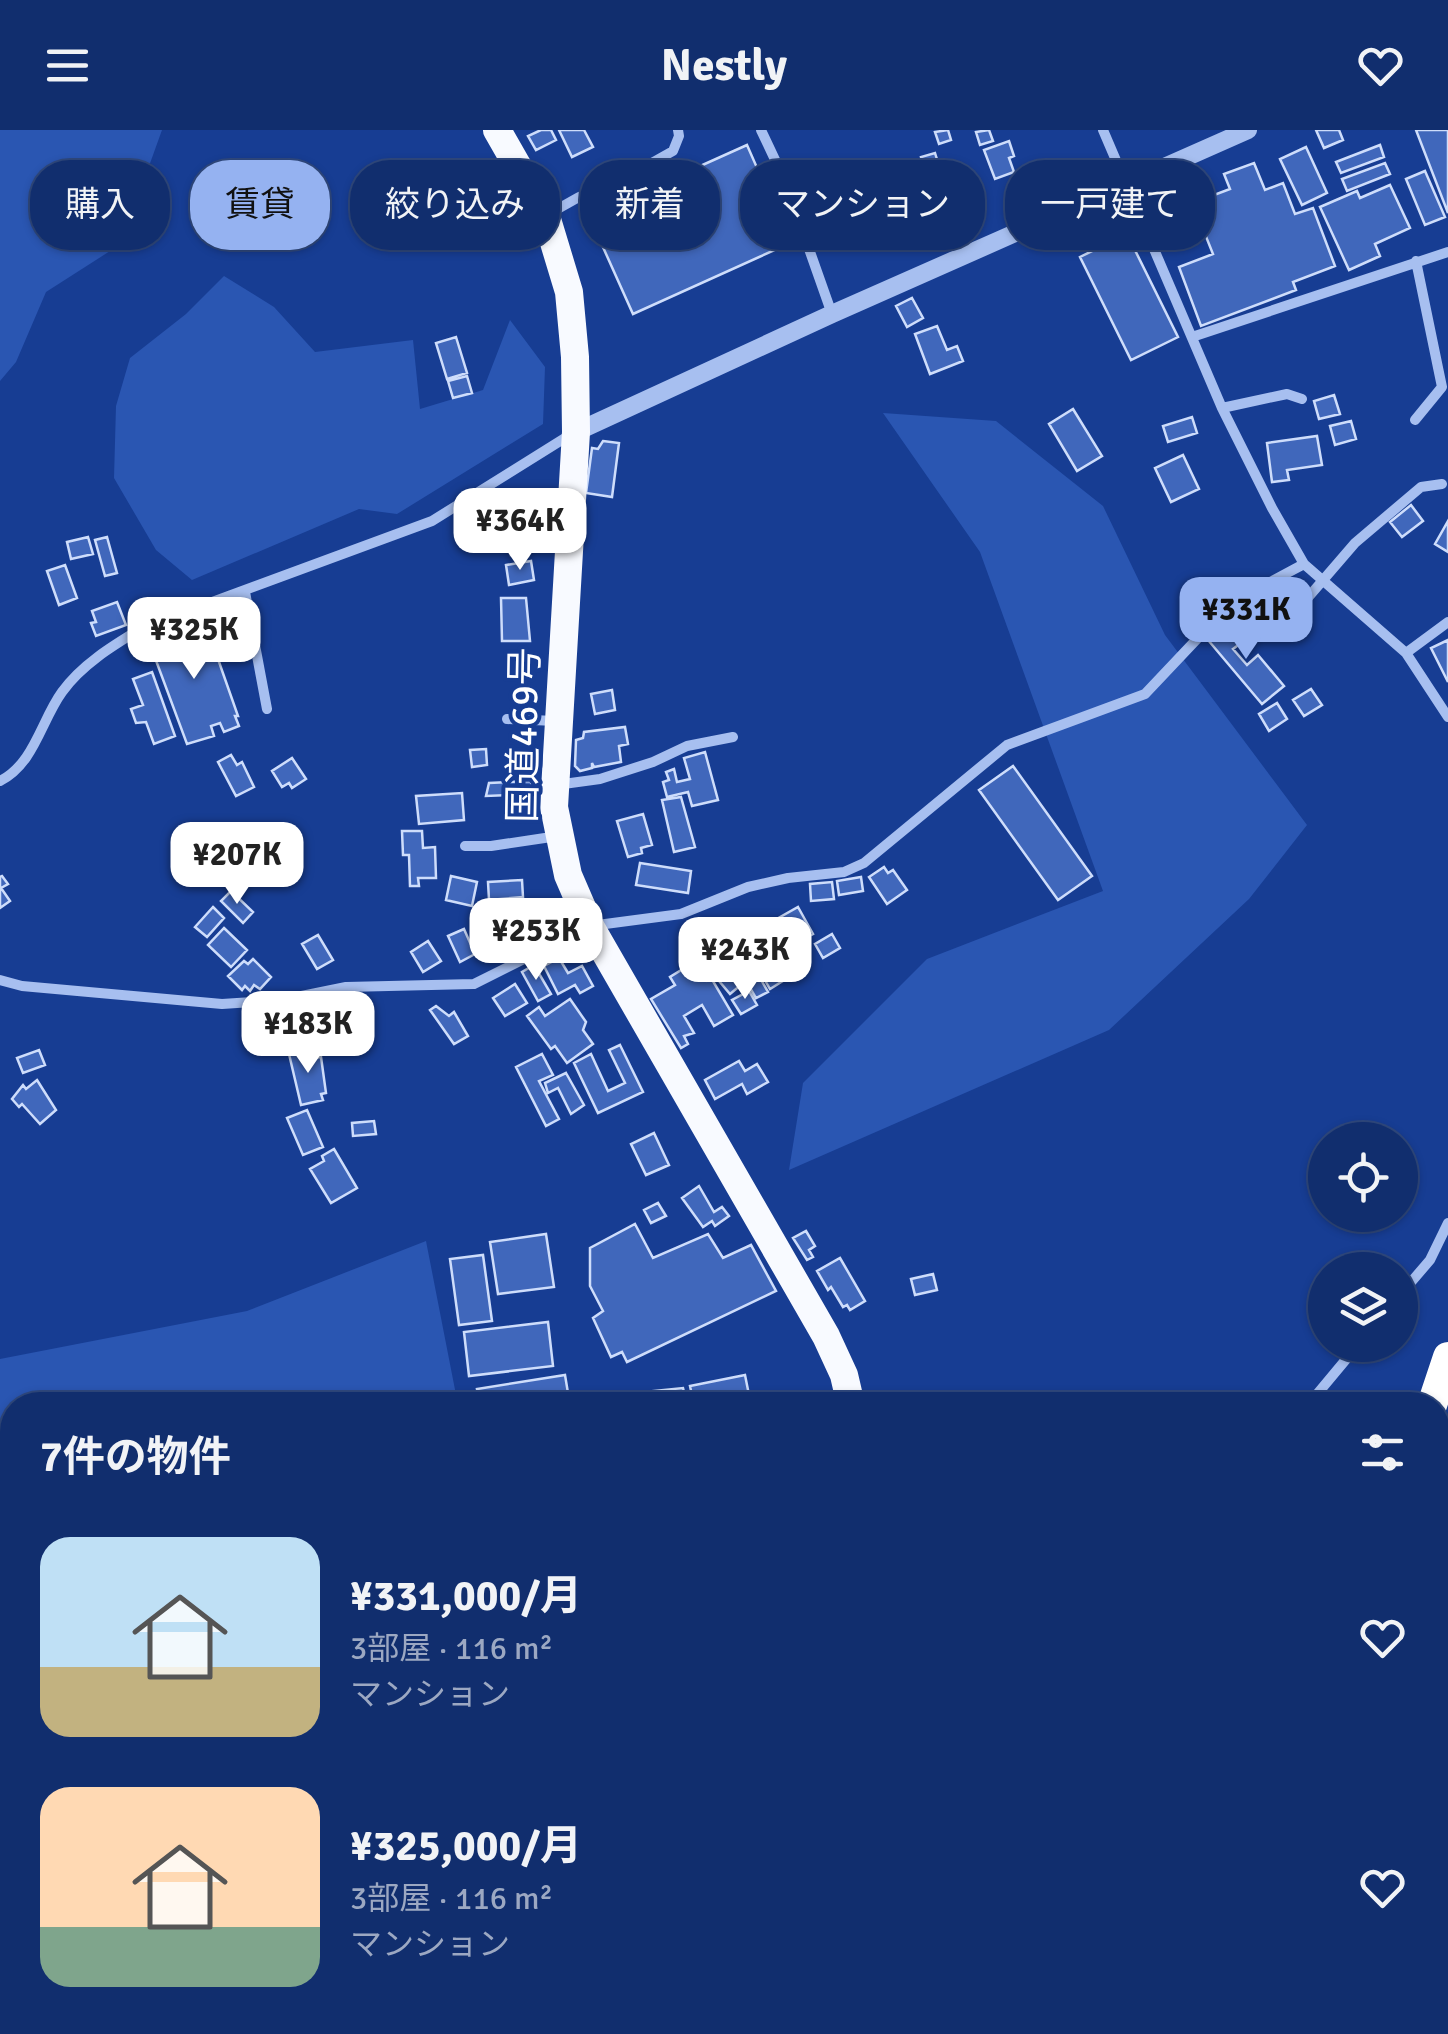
<!DOCTYPE html>
<html lang="ja">
<head>
<meta charset="utf-8">
<style>
  :root { --surface:#112e6e; --page:#1a3673; --text:#f1f3f6; --muted:#9ca8c2; --line:#304a81; --accent:#95b2f1 }
  body { margin:0; font-family:Signika,"Noto Sans JP",sans-serif; background:var(--page); color:var(--text); height:100vh; display:flex; flex-direction:column; font-size:38px; white-space:nowrap }
  * { box-sizing:border-box; margin:0 }
  p { font-size:32px; color:var(--muted) }
  .icon { flex:none; width:55px; height:55px; fill:none; stroke:currentColor; stroke-width:2; stroke-linecap:round; stroke-linejoin:round }
  .map { position:relative; flex:1; overflow:hidden }
  .details { position:absolute; left:0px; top:1262px; width:1450px; height:642px; display:flex; flex-direction:column; background:var(--surface); border-radius:40px 40px 0 0; box-shadow:0 2px 8px #0004,0 0 0 2px var(--line) }
  .details>* { flex:none }
  .guide { position:absolute; left:30px; top:30px; width:1390px; height:90px; display:flex; gap:20px }
  .controls { position:absolute; left:1308px; top:992px; display:grid; gap:20px }
  .controls a { display:grid; place-items:center; width:110px; height:110px; border-radius:50%; background:var(--surface); box-shadow:0 2px 8px #0004,0 0 0 2px var(--line); font-size:50px }
  .price { position:absolute; translate:-50% -85px; padding:0 22px; border-radius:20px; background:#fff; color:#222; font-size:32px; line-height:65px; filter:drop-shadow(0 2px 5px #0008) }
  .price::after { content:''; position:absolute; left:50%; top:60px; width:30px; height:22px; margin-left:-15px; background:inherit; clip-path:polygon(0 0,100% 0,50% 100%) }
  .price.active { background:var(--accent); color:#111 }
  ul { padding:0; list-style:none }
  li { display:flex; align-items:center; gap:30px; height:250px; padding:0 40px }
  li span { display:grid; place-items:center; flex:none; width:280px; height:200px; border-radius:30px; color:#555 }
  li>.icon { margin-inline-start:auto }
  span .icon { width:120px; height:120px; fill:#fffc; stroke-width:1 }
  li b { font-size:42px }
  h2 { display:flex; justify-content:space-between; align-items:center; height:120px; padding:0 40px; font-size:42px }
  .chip { padding:0 35px; border-radius:40px; background:var(--surface); box-shadow:0 2px 8px #0004,0 0 0 2px var(--line); font-size:35px; line-height:90px }
  .chip.active { background:var(--accent); color:#111 }
  header { display:flex; justify-content:space-between; align-items:center; height:130px; padding:0 40px; background:var(--surface); font-size:45px; font-weight:700 }
  .map>svg:first-child { display:block }
</style>
</head>
<body>
<header><svg class="icon" aria-label="menu" viewBox="0 0 24 24"><path d="M4 6h16M4 12h16M4 18h16"/></svg>Nestly<svg class="icon" aria-label="heart" viewBox="0 0 24 24"><path d="M12 20l-8-8c-3-5 5-10 8-4 3-6 11-1 8 4z"/></svg></header>
<div class="map">
<svg width="1448" height="1904" viewBox="0 0 1448 1904">
  <rect width="100%" height="100%" fill="#173d93"/>
  <path fill="#2a56b2" d="M0,0H162L121,114L46,162L16,232L0,251Z
    M224,146L274,177L315,222L413,210L420,279L483,260L510,190L545,237L543,294L397,384L359,379L192,450L156,420L114,348L116,276L130,228L186,184Z
    M883,283L996,291L1103,376L1165,505L1307,695L1249,769L1109,900L789,1040L803,953L927,829L1103,761L980,422Z
    M426,1111L458,1275H12V1892L157,1893L138,1904H0V1229L247,1181Z
    M1448,1501V1600L1438,1601V1550Z"/>
  <path fill="#4067bb" stroke="#ceddfb" stroke-width="2.5" d="M541,0H551L556,10L536,20L528,6Z
    M559,0H584L593,17L572,27Z
    M948,0L951,10L939,14L935,2Z
    M989,0L993,11L980,15L976,2Z
    M1316,0H1339L1343,10L1324,18Z
    M1416,0H1448V83Z
    M1009,11L1014,26L1009,28L1014,42L995,49L984,20Z
    M747,15L790,113L633,184L589,86Z
    M1380,15L1384,27L1341,43L1336,32Z
    M1306,17L1327,63L1302,75L1280,29Z
    M935,23L946,58L924,64L916,40L924,37L921,27Z
    M1254,33L1265,60L1283,53L1295,84L1313,78L1335,136L1293,152L1296,160L1201,196L1179,137L1213,124L1203,99L1171,111L1161,85L1230,59L1224,44Z
    M1385,33L1390,44L1347,61L1342,49Z
    M1425,41L1445,87L1425,95L1406,49Z
    M1390,55L1410,98L1375,114L1380,126L1349,140L1320,77L1357,61L1360,68Z
    M1112,75L1123,96L1075,119L1065,99Z
    M1127,104L1178,207L1131,230L1080,127Z
    M912,168L923,188L907,197L896,176Z
    M937,196L947,220L957,216L963,231L930,244L915,204Z
    M456,207L467,243L447,249L436,213Z
    M467,246L472,263L453,268L448,251Z
    M1334,265L1340,284L1319,289L1314,271Z
    M1073,279L1102,326L1077,341L1049,294Z
    M1192,287L1197,303L1168,312L1163,296Z
    M1351,291L1356,309L1335,315L1330,296Z
    M1317,306L1322,335L1287,340L1289,350L1272,352L1267,313Z
    M603,311L619,313L612,367L586,363L592,318L598,319Z
    M1183,325L1199,359L1171,372L1155,338Z
    M513,372L539,374L537,415H529L528,426L511,425Z
    M1411,375L1423,391L1402,407L1390,392Z
    M1448,391V422L1435,414Z
    M88,407L93,424L71,429L67,412Z
    M107,407L117,443L105,446L95,410Z
    M531,431L534,450L509,455L506,435Z
    M65,435L77,468L59,475L47,441Z
    M1260,467L1271,483L1253,494L1243,478Z
    M501,468H526L530,511H502Z
    M117,472L126,495L96,506L91,493L96,492L92,481Z
    M1234,488L1249,507L1233,519L1247,535L1258,525L1284,556L1262,574L1208,510Z
    M197,491L201,514L212,512L238,586H235L239,596L224,602L220,593L211,596L214,606L187,614L148,509Z
    M1448,510V552L1431,518Z
    M152,542L175,606L154,614L146,592L136,593L131,579L143,575L133,549Z
    M1311,559L1322,575L1304,586L1293,570Z
    M612,560L615,580L595,584L591,564Z
    M1277,573L1287,589L1269,601L1259,584Z
    M625,597L628,614L619,616L621,632L594,637L592,633V638L580,641L575,636L576,610L583,608L584,602Z
    M486,619L487,635L472,637L470,620Z
    M705,622L718,670L692,676L688,662L667,667L663,652L669,650L666,642L674,639L677,652L690,649L684,628Z
    M231,625L237,635L242,632L254,657L236,666L218,632Z
    M292,628L306,649L292,658L289,653L282,657L272,641Z
    M1013,636L1092,746L1058,770L979,660Z
    M531,651L532,664L486,666L489,653Z
    M462,663L464,690L419,694L416,666Z
    M681,667L695,717L674,722L662,670Z
    M643,684L652,715L641,718L642,723L628,727L617,691Z
    M402,701H422L423,718L435,717L436,748H418L419,756H410L409,725H403Z
    M640,733L691,741L688,763L636,755Z
    M884,737L888,743L893,740L907,760L887,774L869,747Z
    M2,746L8,754L1,758L10,771L0,778V747Z
    M451,746L477,752L472,776L446,770Z
    M861,747L863,761L839,765L837,751Z
    M522,750L523,767L489,770L488,752Z
    M832,752L834,769L811,771L810,754Z
    M231,761L253,782L243,793L221,771Z
    M511,776L519,790L514,793L524,810L500,824L482,794Z
    M213,777L224,788L207,807L195,797Z
    M798,777L813,804L790,817L775,790Z
    M224,798L247,820L231,837L208,815Z
    M464,799L475,824L460,832L448,806Z
    M832,804L840,818L823,828L815,814Z
    M318,805L333,830L317,839L302,814Z
    M428,811L441,831L423,842L411,822Z
    M723,812L741,833L737,836L748,849L730,864L714,845L719,843L706,828Z
    M559,828L568,843L582,836L593,856L580,863L575,855L558,864L544,836Z
    M253,829L271,847L260,859L254,855L250,861L245,856L242,860L228,846L244,831L248,834Z
    M696,831L707,850L710,846L733,885L714,896L702,875L684,886L694,903L684,906L688,914L681,918L651,869L675,855L670,847Z
    M781,834L789,847L770,859L762,845Z
    M534,835L551,864L538,871L522,842Z
    M760,848L768,862L756,868L748,854Z
    M515,854L527,873L505,886L493,868Z
    M749,861L757,875L741,884L732,870Z
    M345,867L349,883L335,886L331,870Z
    M570,869L586,892L583,900L593,914L567,933L555,916L551,919L527,886L539,877L545,886Z
    M325,871L331,897L316,900L314,890L309,891L306,876Z
    M295,875L304,910L281,916L272,881Z
    M436,876L449,886L454,882L468,906L454,914L430,880Z
    M620,915L643,962L598,983L574,933L591,924L608,961L625,953L609,920Z
    M312,919L314,928L321,927L326,963L321,964L323,970L301,975L289,924Z
    M39,920L45,935L23,943L17,928Z
    M542,924L553,945L539,951L559,989L546,996L516,937Z
    M739,931L745,941L757,934L768,952L747,964L742,954L715,969L705,950Z
    M566,943L584,975L571,984L558,958L548,963L545,953Z
    M37,950L56,980L40,994L22,974L19,977L12,969L23,955L26,959Z
    M307,980L323,1017L303,1025L287,988Z
    M374,991L376,1004L353,1006L352,993Z
    M654,1003L669,1035L646,1045L631,1014Z
    M334,1019L357,1058L331,1073L310,1039L324,1031L322,1026Z
    M699,1056L714,1082L722,1077L729,1086L715,1096L712,1091L703,1097L682,1068Z
    M658,1073L666,1086L651,1093L644,1080Z
    M635,1094L653,1128L708,1104L723,1128L751,1115L776,1161L627,1232L622,1222L611,1227L593,1188L603,1181L590,1156V1118Z
    M806,1101L815,1116L809,1120L813,1127L807,1130L793,1108Z
    M546,1104L554,1157L498,1164L490,1112Z
    M483,1125L492,1191L459,1195L450,1129Z
    M840,1128L865,1171L850,1180L847,1175L843,1177L831,1157L828,1160L817,1141Z
    M933,1144L937,1160L915,1165L911,1149Z
    M548,1192L553,1236L469,1246L464,1202Z
    M565,1245L570,1275H480L477,1259Z
    M745,1245L751,1275H694L690,1256Z
    M683,1258L687,1275H656L653,1261Z
    M648,1264L650,1275H592Z
    M1448,1815V1849L1438,1854V1820Z
    M721,1892H834L838,1904H725Z"/>
  <g fill="none" stroke-linecap="round" stroke-linejoin="round">
    <path stroke="#a7bff0" stroke-width="10" d="M761,0L785,51L832,184
      M1103,0L1222,278L1272,378L1304,434L1406,523L1448,587
      M547,85L579,67L625,48L673,21L679,6L678,0
      M1192,207L1448,122
      M1222,278L1287,264L1302,269
      M1415,290L1442,257L1416,131
      M245,462L267,579
      M1280,500L1355,413L1421,357L1442,354
      M1406,523L1448,492
      M507,589L556,591
      M0,651C34,634 41,591 62,562C82,534 114,515 142,498L432,391L573,303
      M556,655L600,649L653,632L687,616L733,607
      M465,716H491L558,706
      M0,850L22,856L222,874L282,870L346,857L474,854L590,796L681,784L748,757L788,748L844,742L864,733L1007,615L1145,564L1231,473L1304,434
      M1400,1165L1430,1130L1448,1093
      M1308,1275L1358,1215
      M429,1904L441,1892"/>
    <path stroke="#a7bff0" stroke-width="18" d="M576,302L832,184L1248,0"/>
    <path stroke="#f8faff" stroke-width="28" d="M497,0L546,86L569,162L575,227L576,302L554,677L568,745L590,796L826,1206L844,1245L851,1275
      M879,1904L880,1892"/>
    <path stroke="#fff" stroke-width="30" d="M1432,1275L1448,1227
      M1438,1341L1448,1300
      M1315,1892L1326,1904
      M1381,1892L1385,1904
      M979,1904L981,1892
      M1177,1904L1184,1892
      M1217,1904L1222,1892"/>
  </g>
  <g text-anchor="middle" dominant-baseline="central" stroke-width="8" stroke-linejoin="round" paint-order="stroke">
    <g font-size="38" fill="#fff" stroke="#173d93">
      <text transform="translate(524 605) rotate(-89)">国道469号</text>
    </g>
  </g>
</svg>
<div class="controls">
<a><svg class="icon" aria-label="locate" viewBox="0 0 24 24"><circle cx="12" cy="12" r="6"/><path d="M12 2v4M12 18v4M2 12h4M18 12h4"/></svg></a>
<a><svg class="icon" aria-label="layers" viewBox="0 0 24 24"><path d="M12 4l9 5-9 5-9-5zM3 14l9 5 9-5"/></svg></a>
</div>
<b class="price" style="left:520px;top:443px">¥364K</b>
<b class="price active" style="left:1246px;top:532px">¥331K</b>
<b class="price" style="left:194px;top:552px">¥325K</b>
<b class="price" style="left:237px;top:777px">¥207K</b>
<b class="price" style="left:536px;top:853px">¥253K</b>
<b class="price" style="left:745px;top:872px">¥243K</b>
<b class="price" style="left:308px;top:946px">¥183K</b>
<div class="guide">
<a class="chip">購入</a>
<a class="chip active">賃貸</a>
<a class="chip">絞り込み</a>
<a class="chip">新着</a>
<a class="chip">マンション</a>
<a class="chip">一戸建て</a>
</div>
<section class="details">
<h2>7件の物件<svg class="icon" aria-label="filters" viewBox="0 0 24 24"><path d="M4 7h16M4 17h16"/><circle cx="9" cy="7" r="2"/><circle cx="15" cy="17" r="2"/></svg></h2>
<ul>
<li><span style="background:linear-gradient(#bfe0f5 65%,#c2b280 0)"><svg class="icon" aria-label="home" viewBox="0 0 24 24"><path d="M3 11l9-7 9 7M6 9v11h12V9"/></svg></span><div><b>¥331,000/月</b><p>3部屋 · 116 m²</p><p>マンション</p></div><svg class="icon" aria-label="heart" viewBox="0 0 24 24"><path d="M12 20l-8-8c-3-5 5-10 8-4 3-6 11-1 8 4z"/></svg></li>
<li><span style="background:linear-gradient(#ffd9b3 70%,#7fa58c 0)"><svg class="icon" aria-label="home" viewBox="0 0 24 24"><path d="M3 11l9-7 9 7M6 9v11h12V9"/></svg></span><div><b>¥325,000/月</b><p>3部屋 · 116 m²</p><p>マンション</p></div><svg class="icon" aria-label="heart" viewBox="0 0 24 24"><path d="M12 20l-8-8c-3-5 5-10 8-4 3-6 11-1 8 4z"/></svg></li>
</ul>
</section>
</div>
</body>
</html>
